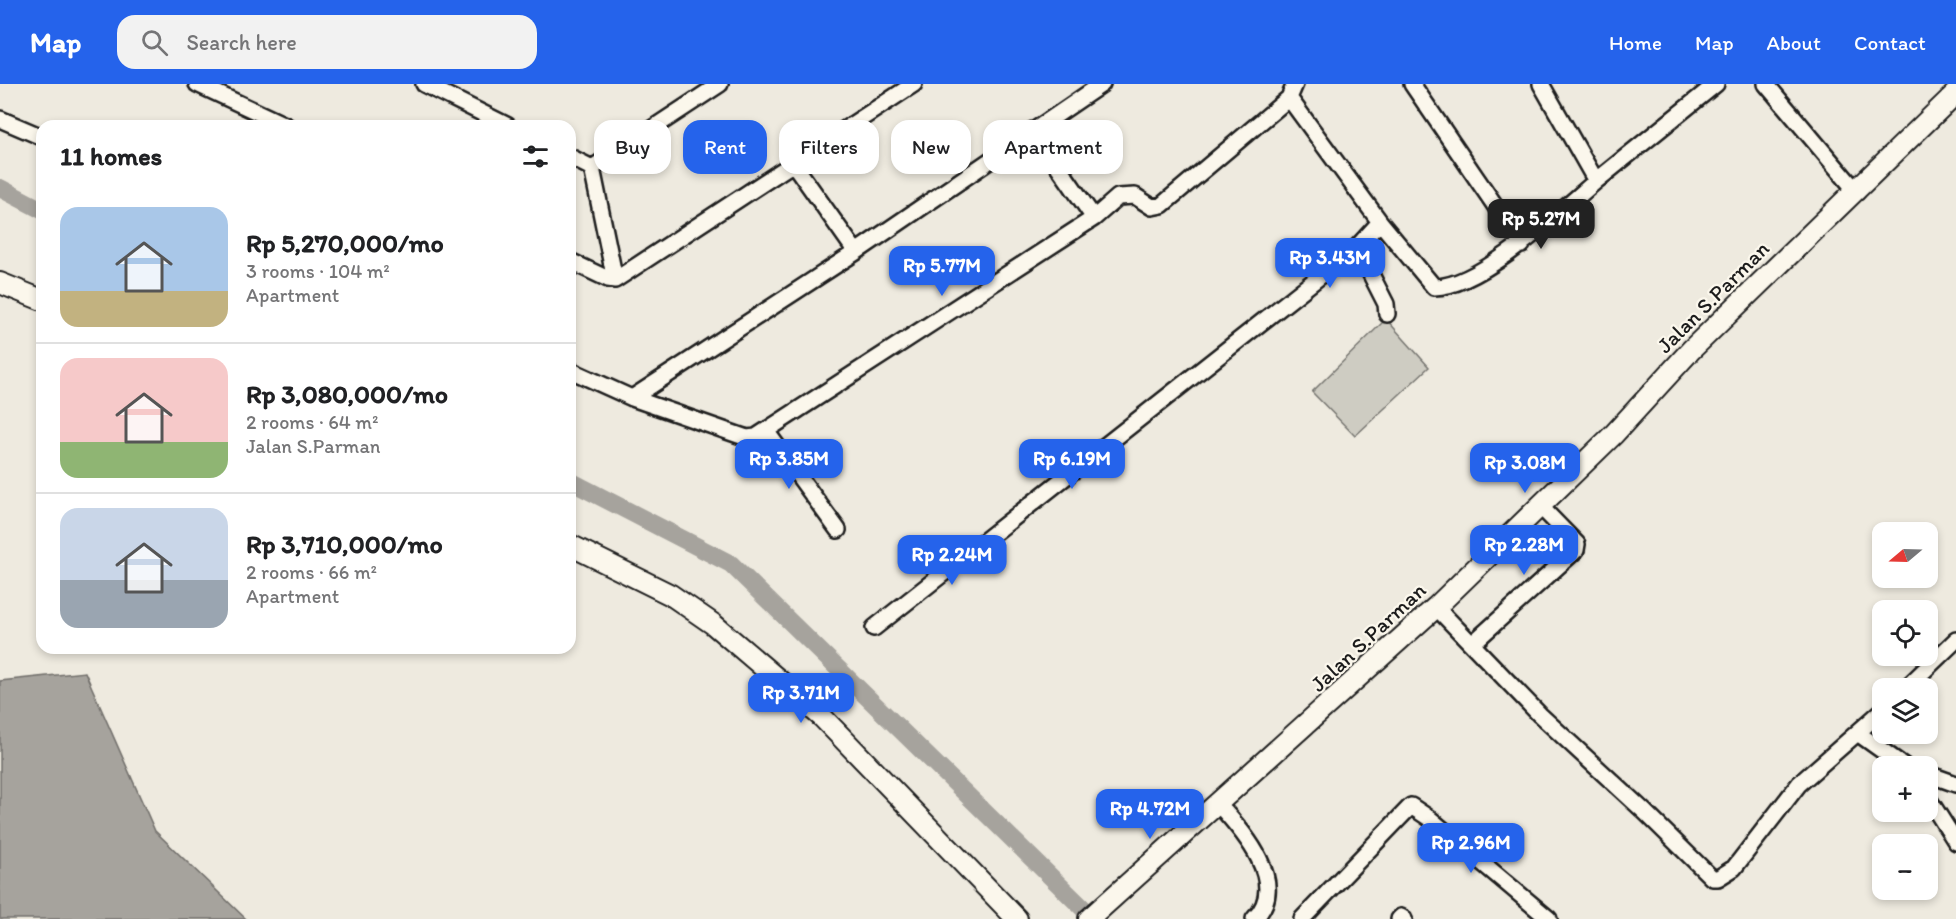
<!DOCTYPE html>
<html lang="en">
<head>
<meta charset="utf-8">
<style>
  :root { --surface:#fff; --page:#f2f2f2; --text:#202124; --muted:#757577; --line:#e0e0e0; --accent:#2563eb }
  body { margin:0; font-family:Itim,sans-serif; background:var(--page); color:var(--text); height:100vh; display:flex; flex-direction:column; font-size:22px; white-space:nowrap }
  * { box-sizing:border-box; margin:0 }
  p { font-size:20px; color:var(--muted) }
  .icon { flex:none; width:33px; height:33px; fill:none; stroke:currentColor; stroke-width:2; stroke-linecap:round; stroke-linejoin:round }
  .map { position:relative; flex:1; overflow:hidden }
  .drawer { position:absolute; left:36px; top:36px; width:540px; height:534px; display:flex; flex-direction:column; background:var(--surface); border-radius:18px; box-shadow:0 3px 9px #0003 }
  .drawer>* { flex:none }
  .banner { position:absolute; left:594px; top:36px; width:570px; height:54px; display:flex; gap:12px }
  .needle { width:39px; rotate:251deg }
  .tools { position:absolute; left:1872px; top:438px; display:grid; gap:12px }
  .tools a { display:grid; place-items:center; width:66px; height:66px; border-radius:12px; background:var(--surface); box-shadow:0 3px 9px #0003; font-size:30px }
  .price { position:absolute; translate:-50% -51px; padding:0 14px; border-radius:12px; background:var(--accent); color:#fff; font-size:20px; line-height:39px; filter:drop-shadow(0 2px 3px #0008) }
  .price::after { content:''; position:absolute; left:50%; top:36px; width:18px; height:14px; margin-left:-9px; background:inherit; clip-path:polygon(0 0,100% 0,50% 100%) }
  .price.on { background:#222; color:#fff }
  ul { padding:0; list-style:none }
  li { display:flex; align-items:center; gap:18px; height:150px; padding:0 24px }
  li+li { border-top:2px solid var(--line) }
  li span { display:grid; place-items:center; flex:none; width:168px; height:120px; border-radius:18px; color:#555 }
  li>.icon { margin-inline-start:auto }
  span .icon { width:72px; height:72px; fill:#fffc; stroke-width:1 }
  li b { font-size:26px }
  h2 { display:flex; justify-content:space-between; align-items:center; height:72px; padding:0 24px; font-size:26px }
  .pill { padding:0 21px; border-radius:18px; background:var(--surface); box-shadow:0 3px 9px #0003; font-size:21px; line-height:54px }
  .pill.on { background:var(--accent); color:#fff }
  header { display:flex; align-items:center; gap:36px; box-sizing:border-box; height:84px; padding:0 30px; background:var(--accent); color:#fff }
  header strong { font-size:28px }
  nav { display:flex; gap:33px; margin-inline-start:auto; font-size:21px }
  .search { width:420px; height:54px; background:var(--page); display:flex; align-items:center; gap:15px; box-sizing:border-box; padding:0 21px; border-radius:18px; color:var(--muted); font-size:22px }
  .map>svg:first-child { display:block }
</style>
</head>
<body>
<header>
<strong>Map</strong>
<div class="search"><svg class="icon" aria-label="search" viewBox="0 0 24 24"><circle cx="10" cy="10" r="6"/><path d="M15 15l6 6"/></svg>Search here</div>
<nav><a>Home</a><a>Map</a><a>About</a><a>Contact</a></nav>
</header>
<div class="map">
<svg width="1956" height="835" viewBox="0 0 1956 835">
  <rect width="100%" height="100%" fill="#eeeadf"/>
  <filter id="ink" filterUnits="userSpaceOnUse"><feTurbulence type="fractalNoise" baseFrequency=".0167" numOctaves="2"/><feDisplacementMap in="SourceGraphic" scale="12" xChannelSelector="R" yChannelSelector="G"/><feConvolveMatrix kernelMatrix="1 2 1 2 8 2 1 2 1" color-interpolation-filters="sRGB"/></filter>
  <g filter="url(#ink)">
    <path fill="#ceccc2" stroke="#75746f" stroke-width="1.5" d="M1386,235L1429,283L1355,352L1312,308Z"/>
    <path fill="#a6a39d" stroke="#6f6d69" stroke-width="1.5" d="M85,588L155,747L246,835H0V597Z"/>
    <g fill="none" stroke-linecap="round" stroke-linejoin="round">
      <path stroke="#a6a39d" stroke-width="18" d="M0,104L42,126
        M570,397L731,480L1094,835"/>
      <defs>
        <path id="street" d="M197,0L287,42
          M424,0L508,42
          M1412,0L1522,161
          M1766,0L1857,108
          M0,35L42,53
          M1033,46L1094,134
          M570,73L592,84L615,196
          M793,79L856,168
          M592,84L720,0
          M1596,97L1716,0
          M1380,138L1434,203C1479,204 1561,127 1596,97L1541,0
          M1357,163L1386,220L1387,230
          M570,177L608,195L615,196L914,0
          M570,286L632,314L747,354L756,353L1094,134L1118,113L1135,112L1152,123L1162,121L1289,14L1295,0
          M632,314L856,168L1102,0
          M766,347L838,446
          M1436,523L1540,631L1645,728L1712,794H1718L1734,784L1799,700L1882,627
          M874,544L1357,163L1380,138L1289,14
          M1472,560L1576,466L1577,460L1540,422
          M1906,604L1956,556
          M1859,650L1904,682
          M1928,690L1956,700
          M1928,714L1956,758
          M1218,720C1243,747 1290,800 1254,835
          M1302,835L1411,722L1429,734L1549,835
          M1399,835L1401,833L1404,835"/>
        <path id="secondary" d="M0,199L42,216
          M570,461L671,511L713,540L822,633L1017,835
          M1089,835L1436,523L1614,350L1691,266L1956,9"/>
      </defs>
      <use href="#street" stroke="#1c1c1c" stroke-width="20"/>
      <use href="#secondary" stroke="#1c1c1c" stroke-width="24"/>
      <use href="#street" stroke="#fbf7ec" stroke-width="15"/>
      <use href="#secondary" stroke="#fbf7ec" stroke-width="20"/>
    </g>
  </g>
  <g text-anchor="middle" dominant-baseline="central" stroke-width="4.5" stroke-linejoin="round" paint-order="stroke">
    <g font-size="22" fill="#1c1c1c" stroke="#fbf7ec">
      <text transform="translate(1713 213) rotate(-45)">Jalan S.Parman</text>
      <text transform="translate(1368 553) rotate(-43)">Jalan S.Parman</text>
    </g>
  </g>
</svg>
<div class="tools">
<a><svg class="needle" viewBox="-14 -14 28 28"><path d="M0-13l5 13h-10z" fill="#e53935"/><path d="M0 13l5-13h-10z" fill="#757577"/></svg></a>
<a><svg class="icon" aria-label="locate" viewBox="0 0 24 24"><circle cx="12" cy="12" r="6"/><path d="M12 2v4M12 18v4M2 12h4M18 12h4"/></svg></a>
<a><svg class="icon" aria-label="layers" viewBox="0 0 24 24"><path d="M12 4l9 5-9 5-9-5zM3 14l9 5 9-5"/></svg></a>
<a>+</a>
<a>−</a>
</div>
<b class="price on" style="left:1541px;top:166px">Rp 5.27M</b>
<b class="price" style="left:1330px;top:205px">Rp 3.43M</b>
<b class="price" style="left:942px;top:213px">Rp 5.77M</b>
<b class="price" style="left:789px;top:406px">Rp 3.85M</b>
<b class="price" style="left:1072px;top:406px">Rp 6.19M</b>
<b class="price" style="left:1525px;top:410px">Rp 3.08M</b>
<b class="price" style="left:1524px;top:492px">Rp 2.28M</b>
<b class="price" style="left:952px;top:502px">Rp 2.24M</b>
<b class="price" style="left:801px;top:640px">Rp 3.71M</b>
<b class="price" style="left:1150px;top:756px">Rp 4.72M</b>
<b class="price" style="left:1471px;top:790px">Rp 2.96M</b>
<div class="banner">
<a class="pill">Buy</a>
<a class="pill on">Rent</a>
<a class="pill">Filters</a>
<a class="pill">New</a>
<a class="pill">Apartment</a>
</div>
<section class="drawer">
<h2>11 homes<svg class="icon" aria-label="filters" viewBox="0 0 24 24"><path d="M4 7h16M4 17h16"/><circle cx="9" cy="7" r="2"/><circle cx="15" cy="17" r="2"/></svg></h2>
<ul>
<li><span style="background:linear-gradient(#a9c7e8 70%,#c2b280 0)"><svg class="icon" aria-label="home" viewBox="0 0 24 24"><path d="M3 11l9-7 9 7M6 9v11h12V9"/></svg></span><div><b>Rp 5,270,000/mo</b><p>3 rooms · 104 m²</p><p>Apartment</p></div></li>
<li><span style="background:linear-gradient(#f6c9c9 70%,#8fb573 0)"><svg class="icon" aria-label="home" viewBox="0 0 24 24"><path d="M3 11l9-7 9 7M6 9v11h12V9"/></svg></span><div><b>Rp 3,080,000/mo</b><p>2 rooms · 64 m²</p><p>Jalan S.Parman</p></div></li>
<li><span style="background:linear-gradient(#c9d6e8 60%,#9aa5b1 0)"><svg class="icon" aria-label="home" viewBox="0 0 24 24"><path d="M3 11l9-7 9 7M6 9v11h12V9"/></svg></span><div><b>Rp 3,710,000/mo</b><p>2 rooms · 66 m²</p><p>Apartment</p></div></li>
</ul>
</section>
</div>
</body>
</html>
